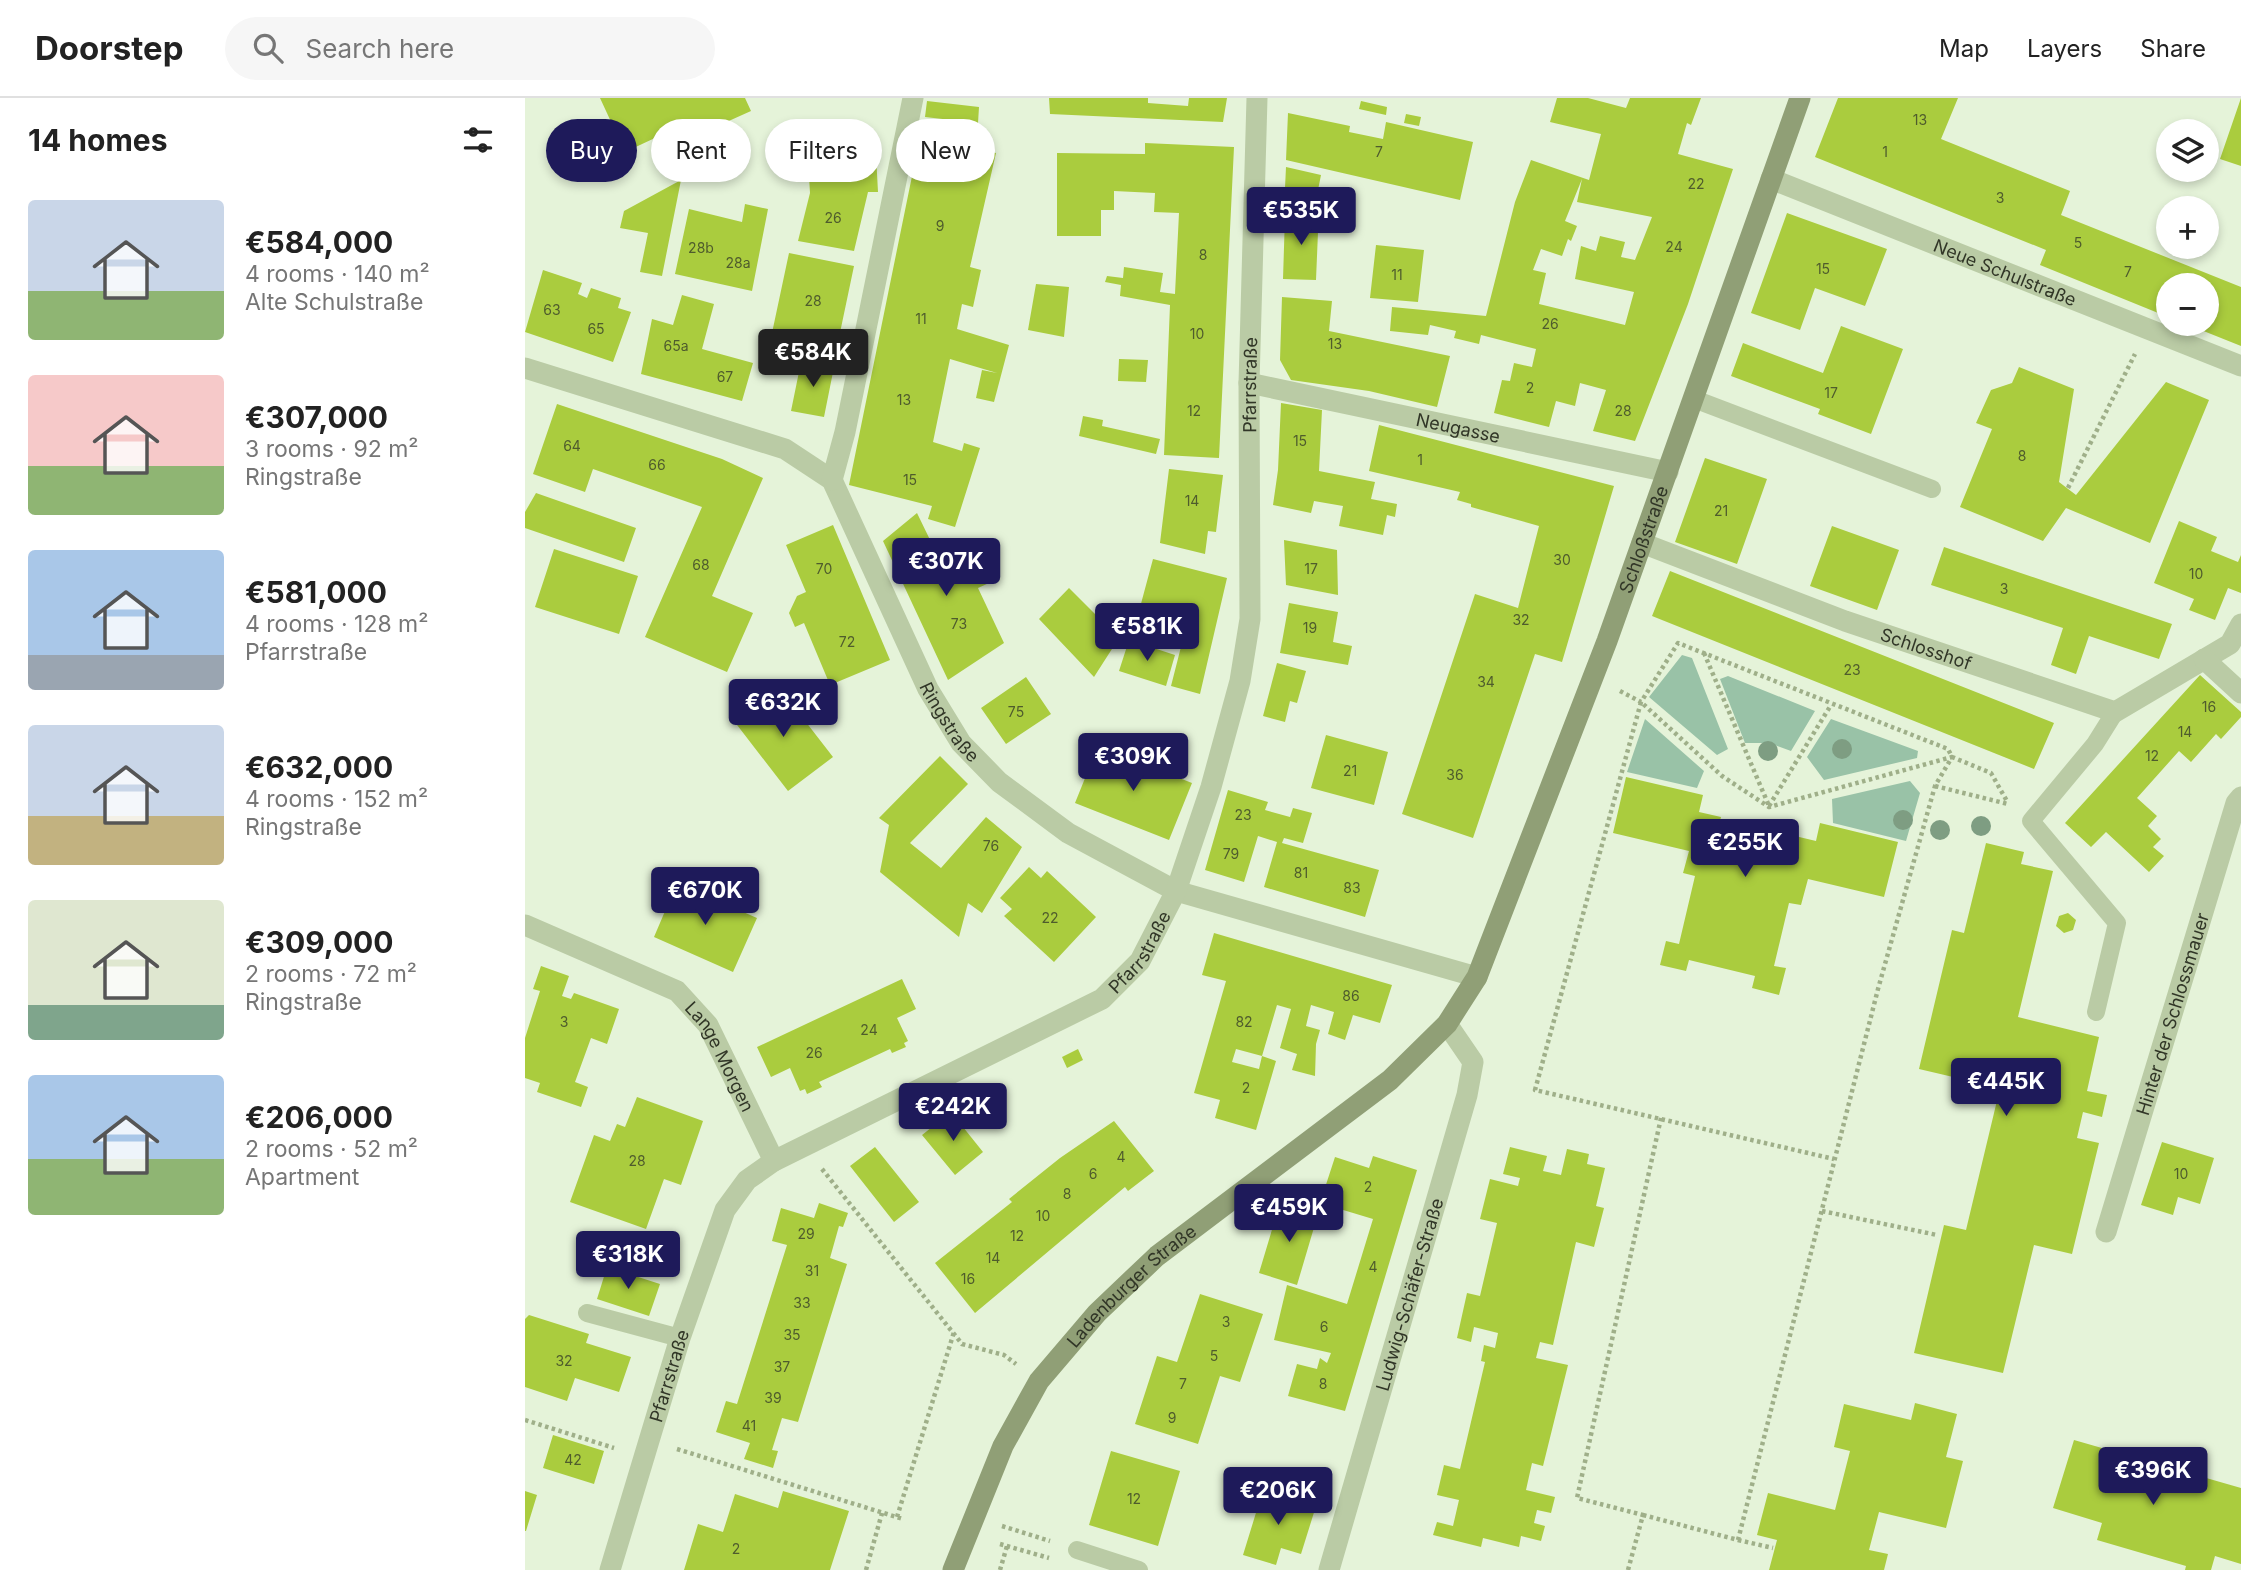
<!DOCTYPE html>
<html lang="en">
<head>
<meta charset="utf-8">
<style>
  :root { --surface:#fff; --page:#f6f6f6; --text:#222; --muted:#767676; --line:#e0e0e0; --accent:#1e1a5a }
  body { margin:0; font-family:Inter,sans-serif; background:var(--page); color:var(--text); height:100vh; display:flex; flex-direction:column; font-size:26px; white-space:nowrap }
  * { box-sizing:border-box; margin:0 }
  p { font-size:23px; color:var(--muted) }
  .icon { flex:none; width:38px; height:38px; fill:none; stroke:currentColor; stroke-width:2; stroke-linecap:round; stroke-linejoin:round }
  .map { position:relative; flex:1; overflow:hidden }
  .side { display:flex; flex-direction:column; background:var(--surface); width:525px }
  .side>* { flex:none }
  .guide { position:absolute; left:21px; top:21px; width:665px; height:63px; display:flex; gap:14px }
  .controls { position:absolute; left:1631px; top:21px; display:grid; gap:14px }
  .controls a { display:grid; place-items:center; width:63px; height:63px; border-radius:50%; background:var(--surface); box-shadow:0 4px 10px #0003; font-size:35px }
  .price { position:absolute; translate:-50% -60px; padding:0 16px; border-radius:7px; background:var(--accent); color:#fff; font-size:23px; line-height:46px; filter:drop-shadow(0 2px 4px #0008) }
  .price::after { content:''; position:absolute; left:50%; top:42px; width:21px; height:16px; margin-left:-10px; background:inherit; clip-path:polygon(0 0,100% 0,50% 100%) }
  .price.current { background:#222; color:#fff }
  ul { padding:0; list-style:none }
  li { display:flex; align-items:center; gap:21px; height:175px; padding:0 28px }
  li span { display:grid; place-items:center; flex:none; width:196px; height:140px; border-radius:7px; color:#555 }
  li>.icon { margin-inline-start:auto }
  span .icon { width:84px; height:84px; fill:#fffc; stroke-width:1 }
  li b { font-size:30px }
  h2 { display:flex; justify-content:space-between; align-items:center; height:84px; padding:0 28px; font-size:30px }
  .tag { padding:0 24px; border-radius:32px; background:var(--surface); box-shadow:0 4px 10px #0003; font-size:24px; line-height:63px }
  .tag.current { background:var(--accent); color:#fff }
  header { display:flex; align-items:center; gap:42px; box-sizing:border-box; height:98px; padding:0 35px; background:var(--surface); border-bottom:2px solid var(--line) }
  header strong { font-size:33px }
  nav { display:flex; gap:38px; margin-inline-start:auto; font-size:24px }
  .search { width:490px; height:63px; background:var(--page); display:flex; align-items:center; gap:18px; box-sizing:border-box; padding:0 24px; border-radius:38px; color:var(--muted); font-size:26px }
  main { display:flex; flex:1; min-height:0 }
  .map>svg:first-child { display:block }
</style>
</head>
<body>
<header>
<strong>Doorstep</strong>
<div class="search"><svg class="icon" aria-label="search" viewBox="0 0 24 24"><circle cx="10" cy="10" r="6"/><path d="M15 15l6 6"/></svg>Search here</div>
<nav><a>Map</a><a>Layers</a><a>Share</a></nav>
</header>
<main>
<section class="side">
<h2>14 homes<svg class="icon" aria-label="filters" viewBox="0 0 24 24"><path d="M4 7h16M4 17h16"/><circle cx="9" cy="7" r="2"/><circle cx="15" cy="17" r="2"/></svg></h2>
<ul>
<li><span style="background:linear-gradient(#c9d6e8 65%,#8fb573 0)"><svg class="icon" aria-label="home" viewBox="0 0 24 24"><path d="M3 11l9-7 9 7M6 9v11h12V9"/></svg></span><div><b>€584,000</b><p>4 rooms · 140 m²</p><p>Alte Schulstraße</p></div></li>
<li><span style="background:linear-gradient(#f6c9c9 65%,#8fb573 0)"><svg class="icon" aria-label="home" viewBox="0 0 24 24"><path d="M3 11l9-7 9 7M6 9v11h12V9"/></svg></span><div><b>€307,000</b><p>3 rooms · 92 m²</p><p>Ringstraße</p></div></li>
<li><span style="background:linear-gradient(#a9c7e8 75%,#9aa5b1 0)"><svg class="icon" aria-label="home" viewBox="0 0 24 24"><path d="M3 11l9-7 9 7M6 9v11h12V9"/></svg></span><div><b>€581,000</b><p>4 rooms · 128 m²</p><p>Pfarrstraße</p></div></li>
<li><span style="background:linear-gradient(#c9d6e8 65%,#c2b280 0)"><svg class="icon" aria-label="home" viewBox="0 0 24 24"><path d="M3 11l9-7 9 7M6 9v11h12V9"/></svg></span><div><b>€632,000</b><p>4 rooms · 152 m²</p><p>Ringstraße</p></div></li>
<li><span style="background:linear-gradient(#dfe7d0 75%,#7fa58c 0)"><svg class="icon" aria-label="home" viewBox="0 0 24 24"><path d="M3 11l9-7 9 7M6 9v11h12V9"/></svg></span><div><b>€309,000</b><p>2 rooms · 72 m²</p><p>Ringstraße</p></div></li>
<li><span style="background:linear-gradient(#a9c7e8 60%,#8fb573 0)"><svg class="icon" aria-label="home" viewBox="0 0 24 24"><path d="M3 11l9-7 9 7M6 9v11h12V9"/></svg></span><div><b>€206,000</b><p>2 rooms · 52 m²</p><p>Apartment</p></div></li>
</ul>
</section>
<div class="map">
<svg width="1716" height="1472" viewBox="0 0 1716 1472">
  <rect width="100%" height="100%" fill="#e5f3d9"/>
  <path fill="#99c2a7" d="M1157,557L1167,560L1203,651L1192,657L1124,599Z
    M1203,578L1290,613L1266,653L1244,645H1220L1195,581Z
    M1120,621L1179,673L1172,690L1102,674Z
    M1306,621L1393,653L1392,660L1299,682L1282,659Z
    M1385,683L1395,695L1381,743L1308,725L1307,701Z"/>
  <path fill="#aacc3e" fill-rule="evenodd" d="M75,0H220L226,13L168,39L162,25L100,54Z
    M524,0H623V5L663,8L664,0H702L698,24L525,16Z
    M1032,0H1063L1101,10L1105,0H1176L1166,27L1162,25L1153,56L1208,71L1163,206L1110,343L1068,333L1081,292L1055,285L1050,308L1031,303L1024,329L969,315L977,282L985,283L989,265L1007,269L1011,251L956,237L954,246L929,240L931,233L905,227L903,237L865,233L867,209L961,218L990,104L1006,62L1064,82L1076,36L1025,24ZM1057,81L1052,104L1127,119L1110,162L1096,159L1100,144L1075,138L1071,153L1056,148L1050,181L1109,194L1100,227L1014,206L1021,175L1008,172L1016,151L1037,158L1043,141L1046,143L1052,128L1040,123Z
    M1313,0H1433L1416,41L1545,93L1536,117L1716,189V248L1661,226H1682V187H1643V219L1515,167L1521,152L1290,59Z
    M1716,0V68L1695,61Z
    M402,3L454,9L453,25L400,19Z
    M836,3L862,9L861,17L834,11Z
    M763,15L825,28L824,34L858,41L861,24L948,44L935,102L761,62Z
    M881,16L896,19L894,28L879,25Z
    M396,34L445,43L444,49L471,55L445,169L456,172L448,209L437,206L432,231L484,247L469,304L451,300L457,272L472,275L425,261L408,344L437,353L439,345L455,350L430,429L403,421L407,408L324,387Z
    M350,38L353,94H343L329,153L273,143L285,95L284,79H293L291,48L323,46V39Z
    M620,45L709,49L694,360L639,357L645,207L595,198L596,187L580,184L582,178L598,180L599,169L638,175L635,194L650,196L654,115L629,114L630,95L589,93V112H576V138H532V55L620,56Z
    M761,69L796,77L792,97L760,90Z
    M156,82L137,178L115,174L123,135L95,130L99,113Z
    M220,106L243,111L227,193L150,176L164,111L217,124Z
    M1262,115L1362,151L1340,208L1290,190L1275,232L1226,215Z
    M760,118L799,119L798,134H793L791,182L758,181Z
    M851,147L899,152L893,204L845,200Z
    M264,155L329,168L312,249L247,235Z
    M18,172L57,185L53,196L62,200L66,190L96,200L93,210L106,214L88,264L0,234Z
    M511,186L544,189L539,239L503,232Z
    M157,197L189,206L177,251L228,265L217,303L116,276L127,221L148,227Z
    M757,199L807,203L804,233L925,258L912,309L844,293L766,282L755,262Z
    M1316,228L1378,251L1346,336L1293,316L1295,311L1206,278L1218,245L1298,275Z
    M594,261L623,262L621,284L593,283Z
    M276,264L309,269L299,319L266,313Z
    M1494,269L1549,291L1534,384L1551,397L1641,284L1684,302L1625,445L1541,410L1518,443L1435,409L1467,331L1451,325L1466,292L1487,285Z
    M756,305L797,312L794,373L850,384L846,401L872,406L870,419L862,417L858,437L814,428L818,408L789,403L786,415L748,407L753,372Z
    M32,306L197,361L238,380L187,498L228,515L202,574L120,539L177,409L68,371L60,394L8,376Z
    M558,318L578,322L577,328L635,341L631,356L554,338Z
    M854,327L1089,388L1037,564L1010,556L948,740L877,716L950,496L993,510L1014,428L946,409V406L932,402L935,394L844,373Z
    M1180,360L1242,381L1212,466L1150,444Z
    M644,371L698,377L691,434L683,433L680,456L635,445Z
    M11,395L111,430L99,464L0,430V414Z
    M392,415L424,481L462,446L475,480L453,490L479,545L423,582L358,443Z
    M1654,423L1692,439L1686,453L1713,464L1716,457V495L1703,490L1690,522L1664,512L1669,501L1629,485Z
    M308,427L365,562L305,587L279,525L270,529L264,515L272,498L281,494L261,447Z
    M1307,428L1374,452L1352,512L1285,488Z
    M759,442L812,452L813,497L761,487Z
    M1419,449L1647,526L1634,561L1564,538L1551,576L1526,567L1538,530L1406,487Z
    M29,451L113,478L94,536L10,509Z
    M628,461L702,480L675,596L646,588L658,541L610,528Z
    M1145,473L1529,625L1509,671L1127,518Z
    M544,490L594,540L569,579L514,521Z
    M764,505L813,514L808,544L827,548L823,567L755,555Z
    M604,542L650,557L641,588L594,573Z
    M752,565L781,573L772,605L765,603L760,624L738,618Z
    M1675,577L1716,614V619L1696,641L1691,636L1666,664L1654,653L1612,700L1632,718L1623,728L1636,741L1628,749L1639,758L1624,774L1581,734L1566,749L1540,725Z
    M501,579L526,616L481,646L456,610Z
    M253,588L308,659L263,693L209,623Z
    M801,637L863,654L849,707L786,690Z
    M573,648L667,685L644,742L550,705Z
    M415,658L443,686L385,745L416,770L461,719L497,749L457,815L443,805L434,839L355,774L364,727L354,720Z
    M1101,679L1178,697L1174,714L1196,719L1191,738L1266,755L1270,738L1291,743L1295,725L1373,744L1359,799L1283,781L1276,807L1264,805L1249,868L1261,870L1254,897L1227,890L1230,878L1164,862L1161,873L1135,867L1141,843L1154,846L1170,778L1158,775L1164,753L1088,735Z
    M703,692L743,704L740,712L765,719L768,710L787,715L778,745L759,740L757,745L854,772L840,819L739,789L752,744L733,738L719,784L680,772Z
    M1461,745L1499,754L1496,766L1528,773L1493,919L1574,939L1562,993L1582,997L1577,1019L1558,1014L1552,1040L1574,1045L1547,1156L1509,1147L1478,1275L1389,1255L1419,1127L1441,1132L1475,990L1394,971L1427,832L1439,835Z
    M504,769L516,780L522,773L571,819L529,864L479,818L487,811L475,800Z
    M152,785L232,820L208,874L129,839Z
    M1543,815L1551,822L1548,832L1539,835L1531,828L1534,818Z
    M689,835L867,887L855,925L828,917L820,942L803,936L809,914L786,907L781,928L795,932L791,946L790,978L767,972L772,956L755,950L766,911L752,907L737,958L711,951L707,964L734,971L737,958L751,963L731,1032L690,1020L695,1002L669,995L701,883L677,877Z
    M16,868L44,878L37,898L46,901L49,895L94,911L82,946L66,940L50,984L63,989L56,1009L12,994L15,985L0,980V940L15,893L8,891Z
    M377,881L391,911L372,920L383,943L379,945L381,949L367,955L365,951L294,984L297,989L282,996L280,991L275,993L265,970L246,979L232,949Z
    M553,951L558,962L542,970L537,959Z
    M112,999L178,1023L156,1087L139,1081L121,1131L45,1104L69,1037L85,1043L92,1026L100,1029Z
    M426,1014L458,1054L430,1077L397,1037Z
    M589,1023L629,1073L603,1093L600,1089L450,1215L410,1165L487,1104L484,1101L535,1060Z
    M1637,1044L1689,1060L1675,1106L1653,1099L1648,1117L1616,1107Z
    M350,1049L394,1104L369,1124L325,1068Z
    M985,1049L1022,1058L1018,1073L1036,1077L1042,1051L1064,1056L1062,1066L1080,1070L1071,1108L1079,1110L1069,1149L1051,1144L1028,1247L1015,1244L1011,1260L1043,1267L1018,1368L1007,1365L1001,1392L1030,1399L1026,1415L1012,1412L1009,1425L1020,1428L1016,1443L996,1438L994,1449L958,1440L956,1449L908,1437L912,1424L928,1428L934,1402L912,1397L919,1367L935,1371L960,1264L956,1263L959,1247L970,1250L973,1235L949,1229L946,1244L932,1240L942,1195L955,1198L972,1125L955,1121L965,1081L993,1088L995,1080L978,1076Z
    M848,1058L892,1072L820,1313L763,1298L772,1266L792,1271L795,1260L802,1265L806,1255L749,1242L762,1187L822,1206L848,1121L795,1105L810,1059L844,1070Z
    M294,1105L323,1115L318,1129L314,1128L305,1160L322,1166L273,1324L257,1320L247,1352L253,1353L248,1370L219,1361L225,1345L191,1334L201,1303L212,1306L262,1147L247,1143L256,1110L289,1120Z
    M755,1105L793,1116L772,1187L734,1175Z
    M82,1169L135,1186L124,1218L72,1201Z
    M675,1196L738,1216L715,1284L695,1278L673,1346L610,1326L632,1258L652,1264Z
    M4,1217L64,1236L61,1245L106,1259L94,1294L50,1280L42,1303L0,1289V1221Z
    M1390,1305L1432,1316L1421,1359L1438,1363L1421,1430L1354,1414L1344,1452L1363,1456L1359,1472H1244L1252,1442L1232,1437L1243,1395L1310,1412L1325,1353L1309,1349L1319,1306L1386,1322Z
    M28,1337L79,1353L69,1386L18,1370Z
    M1549,1342L1716,1390V1466L1690,1458L1686,1472H1660L1661,1468L1572,1442L1577,1425L1528,1410Z
    M586,1353L655,1373L633,1448L564,1427Z
    M738,1392L791,1408L776,1456L756,1450L751,1467L718,1457Z
    M0,1393L12,1397L1,1433H0Z
    M258,1393L324,1413L305,1472H159L173,1426L198,1434L210,1396L253,1410Z"/>
  <g fill="none" stroke-linecap="round" stroke-linejoin="round">
    <path stroke="#9faf89" stroke-width="4.5" stroke-dasharray="3.5 3.5" stroke-linecap="butt" d="M1543,390L1610,256
      M1179,555L1244,708
      M1095,593L1116,604L1153,545L1423,651L1427,659L1466,675L1483,705
      M1410,688L1483,706
      M1244,708L1306,607
      M297,1071L437,1246L479,1257L491,1266
      M1297,1113L1412,1137
      M0,1322L89,1350
      M152,1351L378,1421
      M1118,1417L1213,1442L1353,891L1410,688L1427,659L1244,709L1197,678L1116,604L1010,992L1309,1061
      M372,1419L429,1234
      M477,1428L525,1443
      M1213,1442L1248,1450
      M475,1446L524,1460
      M341,1472L357,1415
      M475,1472L482,1448
      M1103,1472L1118,1417L1052,1400L1136,1020"/>
    <path stroke="#bacba5" stroke-width="18" d="M1169,301L1407,391
      M1571,914L1592,825L1506,723L1570,646L1590,614
      M62,1215L155,1240
      M552,1452L614,1472"/>
    <g stroke="#bacba5" stroke-width="21">
      <path id="s1" d="M1246,81L1716,268"/>
      <path id="s2" d="M0,270L260,351L307,382L403,591L436,645L474,684L543,735L651,793L952,879"/>
      <path id="s3" d="M724,285L1143,374"/>
      <path d="M307,382L320,334L388,0"/>
      <path id="s4" d="M1117,445L1320,523L1590,614L1705,546L1716,526"/>
      <path d="M1679,561L1716,595"/>
      <path id="s5" d="M0,827L152,893L183,927L249,1063"/>
      <path id="s6" d="M1581,1134L1711,705L1716,699"/>
      <path id="s7" d="M85,1472L155,1240L200,1112L222,1082L249,1063L577,901L615,863L651,793L686,689L715,583L725,521L724,285L732,0"/>
      <path id="s8" d="M804,1472L942,997L948,964L922,926"/>
    </g>
    <path stroke="#909f76" stroke-width="21" id="s9" d="M428,1472L478,1348L514,1283L572,1215L632,1158L865,982L922,926L952,879L1082,543L1275,0"/>
  </g>
  <g fill="#7e9d82">
    <circle cx="1317" cy="651" r="10"/>
    <circle cx="1243" cy="653" r="10"/>
    <circle cx="1378" cy="722" r="10"/>
    <circle cx="1456" cy="728" r="10"/>
    <circle cx="1415" cy="732" r="10"/>
  </g>
  <g text-anchor="middle" dominant-baseline="central" stroke-width="6" stroke-linejoin="round" paint-order="stroke">
    <g font-size="14" fill="#4f5c2d">
      <text x="1395" y="21">13</text>
      <text x="854" y="53">7</text>
      <text x="1360" y="53">1</text>
      <text x="1171" y="85">22</text>
      <text x="1475" y="99">3</text>
      <text x="308" y="119">26</text>
      <text x="415" y="127">9</text>
      <text x="1553" y="144">5</text>
      <text x="1149" y="148">24</text>
      <text x="176" y="149">28b</text>
      <text x="678" y="156">8</text>
      <text x="213" y="164">28a</text>
      <text x="1298" y="170">15</text>
      <text x="1603" y="173">7</text>
      <text x="872" y="176">11</text>
      <text x="288" y="202">28</text>
      <text x="27" y="211">63</text>
      <text x="396" y="220">11</text>
      <text x="1025" y="225">26</text>
      <text x="71" y="230">65</text>
      <text x="672" y="235">10</text>
      <text x="810" y="245">13</text>
      <text x="151" y="247">65a</text>
      <text x="200" y="278">67</text>
      <text x="1005" y="289">2</text>
      <text x="1306" y="294">17</text>
      <text x="379" y="301">13</text>
      <text x="669" y="312">12</text>
      <text x="1098" y="312">28</text>
      <text x="775" y="342">15</text>
      <text x="47" y="347">64</text>
      <text x="1497" y="357">8</text>
      <text x="895" y="361">1</text>
      <text x="132" y="366">66</text>
      <text x="385" y="381">15</text>
      <text x="667" y="402">14</text>
      <text x="1196" y="412">21</text>
      <text x="1037" y="461">30</text>
      <text x="176" y="466">68</text>
      <text x="299" y="470">70</text>
      <text x="786" y="470">17</text>
      <text x="1671" y="475">10</text>
      <text x="1479" y="490">3</text>
      <text x="996" y="521">32</text>
      <text x="434" y="525">73</text>
      <text x="785" y="529">19</text>
      <text x="322" y="543">72</text>
      <text x="1327" y="571">23</text>
      <text x="961" y="583">34</text>
      <text x="1684" y="608">16</text>
      <text x="491" y="613">75</text>
      <text x="1660" y="633">14</text>
      <text x="1627" y="657">12</text>
      <text x="825" y="672">21</text>
      <text x="930" y="676">36</text>
      <text x="718" y="716">23</text>
      <text x="466" y="747">76</text>
      <text x="706" y="755">79</text>
      <text x="776" y="774">81</text>
      <text x="827" y="789">83</text>
      <text x="525" y="819">22</text>
      <text x="826" y="897">86</text>
      <text x="39" y="923">3</text>
      <text x="719" y="923">82</text>
      <text x="344" y="931">24</text>
      <text x="289" y="954">26</text>
      <text x="721" y="989">2</text>
      <text x="596" y="1058">4</text>
      <text x="112" y="1062">28</text>
      <text x="568" y="1075">6</text>
      <text x="1656" y="1075">10</text>
      <text x="843" y="1088">2</text>
      <text x="542" y="1095">8</text>
      <text x="518" y="1117">10</text>
      <text x="281" y="1135">29</text>
      <text x="492" y="1137">12</text>
      <text x="468" y="1159">14</text>
      <text x="848" y="1168">4</text>
      <text x="287" y="1172">31</text>
      <text x="443" y="1180">16</text>
      <text x="277" y="1204">33</text>
      <text x="701" y="1223">3</text>
      <text x="799" y="1228">6</text>
      <text x="267" y="1236">35</text>
      <text x="689" y="1257">5</text>
      <text x="39" y="1262">32</text>
      <text x="257" y="1268">37</text>
      <text x="658" y="1285">7</text>
      <text x="798" y="1285">8</text>
      <text x="248" y="1299">39</text>
      <text x="647" y="1319">9</text>
      <text x="224" y="1327">41</text>
      <text x="48" y="1361">42</text>
      <text x="609" y="1400">12</text>
      <text x="211" y="1450">2</text>
    </g>
    <g font-size="18" fill="#313627" stroke="#effae6">
      <text stroke="none"><textPath href="#s1" startOffset="252">Neue Schulstraße</textPath></text>
      <text stroke="none"><textPath href="#s7" startOffset="1463">Pfarrstraße</textPath></text>
      <text stroke="none"><textPath href="#s3" startOffset="214">Neugasse</textPath></text>
      <text stroke="none"><textPath href="#s9" startOffset="1276">Schloßstraße</textPath></text>
      <text stroke="none"><textPath href="#s4" startOffset="303">Schlosshof</textPath></text>
      <text stroke="none"><textPath href="#s2" startOffset="598">Ringstraße</textPath></text>
      <text stroke="none"><textPath href="#s7" startOffset="875">Pfarrstraße</textPath></text>
      <text stroke="none"><textPath href="#s6" startOffset="228">Hinter der Schlossmauer</textPath></text>
      <text stroke="none"><textPath href="#s5" startOffset="245">Lange Morgen</textPath></text>
      <text stroke="none"><textPath href="#s9" startOffset="341">Ladenburger Straße</textPath></text>
      <text stroke="none"><textPath href="#s8" startOffset="287">Ludwig-Schäfer-Straße</textPath></text>
      <text stroke="none"><textPath href="#s7" startOffset="203">Pfarrstraße</textPath></text>
    </g>
  </g>
</svg>
<div class="controls">
<a><svg class="icon" aria-label="layers" viewBox="0 0 24 24"><path d="M12 4l9 5-9 5-9-5zM3 14l9 5 9-5"/></svg></a>
<a>+</a>
<a>−</a>
</div>
<b class="price" style="left:776px;top:149px">€535K</b>
<b class="price current" style="left:288px;top:291px">€584K</b>
<b class="price" style="left:421px;top:500px">€307K</b>
<b class="price" style="left:622px;top:565px">€581K</b>
<b class="price" style="left:258px;top:641px">€632K</b>
<b class="price" style="left:608px;top:695px">€309K</b>
<b class="price" style="left:1220px;top:781px">€255K</b>
<b class="price" style="left:180px;top:829px">€670K</b>
<b class="price" style="left:1481px;top:1020px">€445K</b>
<b class="price" style="left:428px;top:1045px">€242K</b>
<b class="price" style="left:764px;top:1146px">€459K</b>
<b class="price" style="left:103px;top:1193px">€318K</b>
<b class="price" style="left:1628px;top:1409px">€396K</b>
<b class="price" style="left:753px;top:1429px">€206K</b>
<div class="guide">
<a class="tag current">Buy</a>
<a class="tag">Rent</a>
<a class="tag">Filters</a>
<a class="tag">New</a>
</div>
</div>
</main>
</body>
</html>
